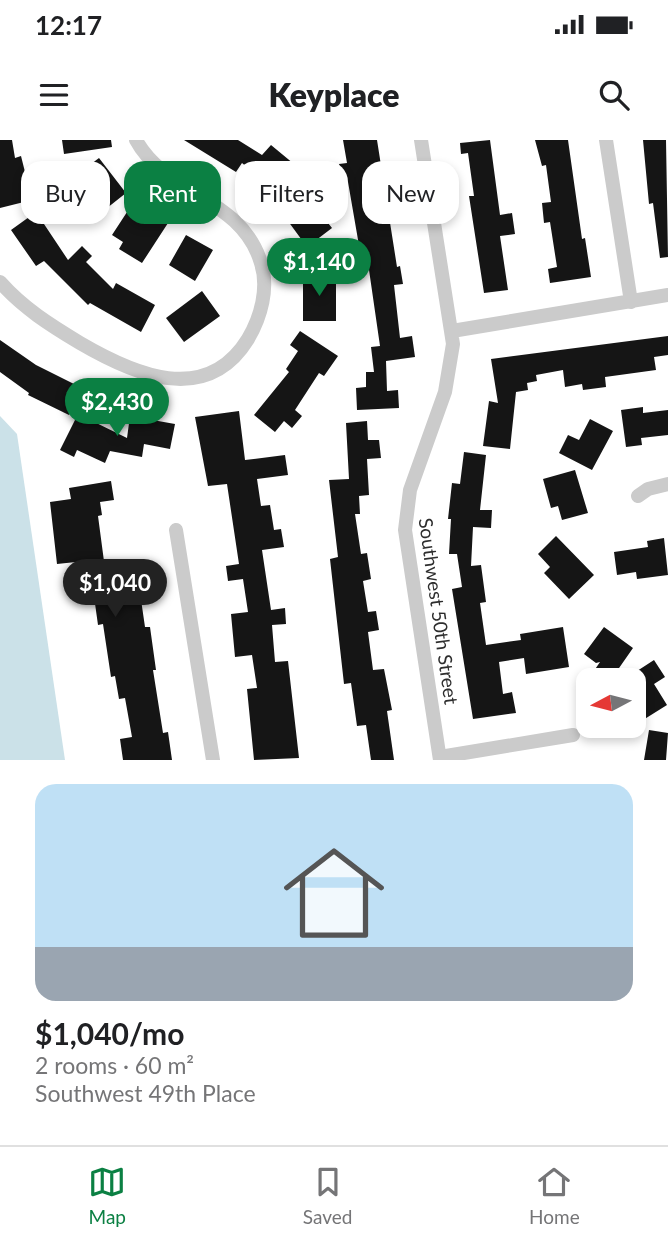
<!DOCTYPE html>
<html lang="en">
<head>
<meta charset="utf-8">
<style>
  :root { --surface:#fff; --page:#f6f6f6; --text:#202124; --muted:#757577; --line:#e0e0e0; --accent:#0b8043 }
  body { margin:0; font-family:Lato,sans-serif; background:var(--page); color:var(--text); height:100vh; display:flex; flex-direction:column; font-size:26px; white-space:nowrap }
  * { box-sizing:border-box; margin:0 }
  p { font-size:23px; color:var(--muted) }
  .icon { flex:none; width:38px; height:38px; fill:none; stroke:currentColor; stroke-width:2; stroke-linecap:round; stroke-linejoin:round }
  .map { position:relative; height:620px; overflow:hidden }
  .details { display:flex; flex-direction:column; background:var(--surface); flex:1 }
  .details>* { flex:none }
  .hud { position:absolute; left:21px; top:21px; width:626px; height:63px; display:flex; gap:14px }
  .needle { width:46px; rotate:263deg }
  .tools { position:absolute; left:576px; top:528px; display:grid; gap:14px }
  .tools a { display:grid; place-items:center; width:70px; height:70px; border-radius:14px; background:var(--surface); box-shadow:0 4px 10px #0003; font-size:35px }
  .price { position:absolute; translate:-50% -60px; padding:0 16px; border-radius:24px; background:var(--accent); color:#fff; font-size:23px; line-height:46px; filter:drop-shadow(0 2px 4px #0008) }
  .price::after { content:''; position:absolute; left:50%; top:42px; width:21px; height:16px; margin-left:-10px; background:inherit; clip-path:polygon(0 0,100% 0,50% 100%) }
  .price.current { background:#222; color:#fff }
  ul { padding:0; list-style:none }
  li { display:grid; align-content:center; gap:14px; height:371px; padding:0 35px }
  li+li { border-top:2px solid var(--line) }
  li span { display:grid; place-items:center; height:217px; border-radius:21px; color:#555 }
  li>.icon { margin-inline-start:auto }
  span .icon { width:126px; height:126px; fill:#fffc; stroke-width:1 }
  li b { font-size:30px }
  .tag { padding:0 24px; border-radius:21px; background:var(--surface); box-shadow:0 4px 10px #0003; font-size:24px; line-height:63px }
  .tag.current { background:var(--accent); color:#fff }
  .status { display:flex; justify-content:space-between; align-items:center; height:49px; padding:0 35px; background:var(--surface); direction:ltr }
  .status svg { height:19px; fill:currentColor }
  header { display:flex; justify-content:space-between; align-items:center; height:91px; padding:0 35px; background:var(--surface); font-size:32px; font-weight:800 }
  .menu { display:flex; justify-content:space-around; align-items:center; height:98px; border-top:2px solid var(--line); background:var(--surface); font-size:19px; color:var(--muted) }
  .menu a { display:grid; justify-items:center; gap:4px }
  .menu .current { color:var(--accent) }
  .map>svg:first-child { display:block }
</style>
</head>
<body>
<div class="status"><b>12:17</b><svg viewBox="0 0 49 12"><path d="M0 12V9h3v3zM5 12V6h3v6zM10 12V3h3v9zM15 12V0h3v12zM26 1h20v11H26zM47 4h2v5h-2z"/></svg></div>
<header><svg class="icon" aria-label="menu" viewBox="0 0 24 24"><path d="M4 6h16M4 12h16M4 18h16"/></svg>Keyplace<svg class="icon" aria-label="search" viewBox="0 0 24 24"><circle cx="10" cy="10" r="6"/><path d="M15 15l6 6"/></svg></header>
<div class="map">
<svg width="668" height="620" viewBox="0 0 668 620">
  <rect width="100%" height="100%" fill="#fff"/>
  <path fill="#cbe1e8" d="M0,276L17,294L65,620H0Z"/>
  <path fill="#151515" d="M0,0H12L15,18L21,16L32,60L0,68Z
    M62,0H111L112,7L64,14Z
    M184,0H238L262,15L271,5L300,29L322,59L314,65L332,88L307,107L274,62L256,47L262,40L242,23L236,32Z
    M343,0H377L397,127L400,126L403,144L394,145L400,198L412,196L415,217L386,221L387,251L398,250L399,268L357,270L356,248L366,247V232H374L371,207L380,206L367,116L361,117L348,42L342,43L339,24L347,23Z
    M490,0L500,75L512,73L515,94L500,96L508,150L484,153L469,56H474L468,13L461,14L460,3Z
    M535,0H568L582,99L585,98L591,137L550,143L548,129L557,127L550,82L544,83L542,63L551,62L546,25L542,26Z
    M643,0H666L668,117L660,118L653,63L649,64Z
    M99,18L126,53L102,72L75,36Z
    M129,69L148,81L153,73L168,83L142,123L119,109L123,102L112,95Z
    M36,72L68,120L82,106L92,116L86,122L113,149L116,143L155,165L141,192L90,163L88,165L44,121L36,126L11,90Z
    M186,95L213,110L195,141L169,125Z
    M303,136H336V181H303Z
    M202,151L220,176L184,202L166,178Z
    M300,191L338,216L324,236L319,233L295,270L302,276L292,288L284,281L275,292L254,275L289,232L286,229L298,211L290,205Z
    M668,196V215L654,217L656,230L605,237L606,247L583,250L582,244L565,247L563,230L536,235L537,241L527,243L528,250L516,252L510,309L483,306L489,261L498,263L491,219Z
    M0,200L36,225L82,248L69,275L28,255L29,253L0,232Z
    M643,267V273L668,270V295L641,298L642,305L626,307L621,270Z
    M239,271L245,320L285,315L288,335L257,339L261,366L270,365L274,390L281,389L284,407L262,410L271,470L285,468L286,484L272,485L275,522L288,521L299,618L254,620L247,549L257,548L252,515L235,517L231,474L248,472L243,439L228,441L226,426L239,424L227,344L208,346L195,277Z
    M78,274L127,298L130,276L175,284L170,309L144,304L142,317L110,311L105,323L77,310L74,317L60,310Z
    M590,279L613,291L592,330L559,313L568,295L579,300Z
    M367,281L368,300H379L381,318L367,319L369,355L359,356L360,374H355L361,414L367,413L371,439L363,441L368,472L376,471L379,490L368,492L373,530L384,529L392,570L387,571L394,620H371L366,585L357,586L351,543L344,544L330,419L338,417L329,340L349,339L346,283Z
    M464,312L486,315L480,370H492L491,388L473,387L471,426L481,425L486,462L480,463L486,505L521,500L520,494L563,487L569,527L526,534L524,518L499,522L503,554L512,552L516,573L473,579L452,449L462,447L457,414H449L451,379H448L452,343L460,344Z
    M575,330L588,373L562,380L558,366L551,368L543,339Z
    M111,341L114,360L100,362L102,375L98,376L107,444L138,439L145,487H150L156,530H153L163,593L168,592L172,620H123L120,599L132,597L125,558L119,559L115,536L111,537L103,484L98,485L91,435L78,437L76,422L57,424L50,362L71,359L69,348Z
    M556,396L594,435L569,459L544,433L550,427L538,414Z
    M664,398L668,435L637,439L636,432L617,435L614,412L648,407L647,401Z
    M604,487L633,508L610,541H587L600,522L596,523L584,514Z
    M654,520L665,537L654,544L667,565L643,580L634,564V533Z
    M649,590L668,593L666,620H644Z"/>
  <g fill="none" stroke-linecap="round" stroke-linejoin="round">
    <path stroke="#cbcbcb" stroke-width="14" d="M421,0L453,204L445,252L410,350L405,390L440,620
      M606,0L631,162
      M0,142C23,168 50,185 80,203C133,234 206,267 248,199C261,177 269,148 261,123C242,58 165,54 136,0
      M452,191L668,155
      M638,356L648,349L668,344
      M176,390L213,620
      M440,617L573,595"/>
  </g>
  <g text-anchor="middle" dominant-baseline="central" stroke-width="7" stroke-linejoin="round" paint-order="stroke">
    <g font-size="19" fill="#2e2e2e" stroke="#fff">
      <text transform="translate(439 471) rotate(82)">Southwest 50th Street</text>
    </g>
  </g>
</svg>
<div class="tools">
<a><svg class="needle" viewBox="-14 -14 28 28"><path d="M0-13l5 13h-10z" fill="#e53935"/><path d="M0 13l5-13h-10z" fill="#757577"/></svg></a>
</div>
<b class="price" style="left:319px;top:158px">$1,140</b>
<b class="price" style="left:117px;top:298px">$2,430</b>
<b class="price current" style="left:115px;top:479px">$1,040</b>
<div class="hud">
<a class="tag">Buy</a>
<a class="tag current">Rent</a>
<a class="tag">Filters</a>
<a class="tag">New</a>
</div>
</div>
<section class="details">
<ul>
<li><span style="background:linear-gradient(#bfe0f5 75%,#9aa5b1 0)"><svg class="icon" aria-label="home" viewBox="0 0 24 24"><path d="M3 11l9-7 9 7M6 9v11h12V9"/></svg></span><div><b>$1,040/mo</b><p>2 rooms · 60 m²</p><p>Southwest 49th Place</p></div></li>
</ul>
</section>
<nav class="menu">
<a class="current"><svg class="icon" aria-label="map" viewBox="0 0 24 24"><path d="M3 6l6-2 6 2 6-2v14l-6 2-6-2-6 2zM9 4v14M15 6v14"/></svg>Map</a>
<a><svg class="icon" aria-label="saved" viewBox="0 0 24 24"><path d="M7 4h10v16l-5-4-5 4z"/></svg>Saved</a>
<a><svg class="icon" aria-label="home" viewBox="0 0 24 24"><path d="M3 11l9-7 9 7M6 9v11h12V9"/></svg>Home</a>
</nav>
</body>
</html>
